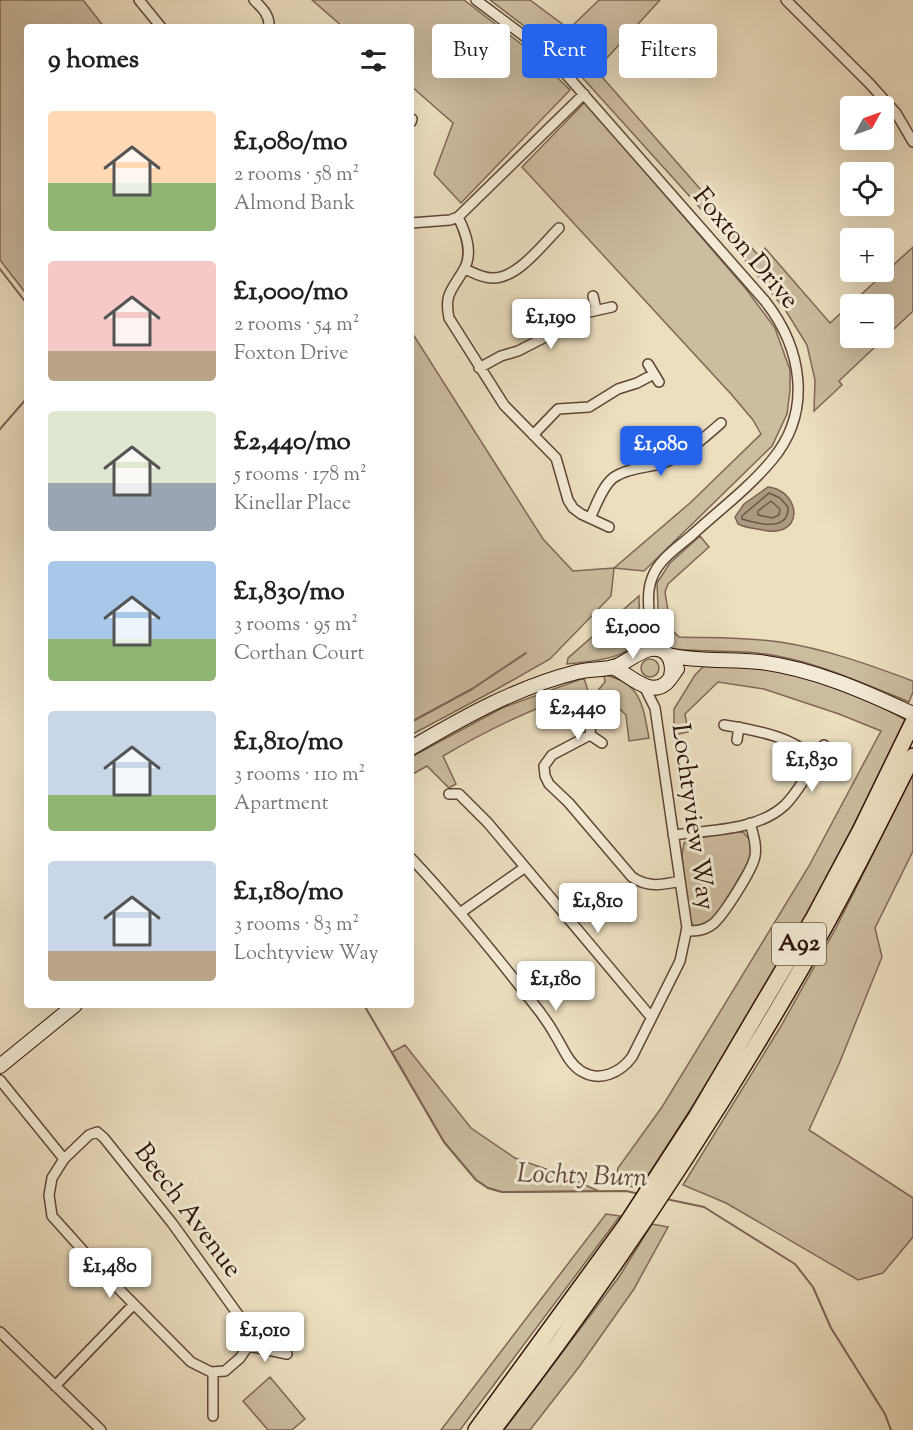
<!DOCTYPE html>
<html lang="en">
<head>
<meta charset="utf-8">
<style>
  :root { --surface:#fff; --page:#f6f6f6; --text:#222; --muted:#767676; --accent:#2563eb }
  body { margin:0; font-family:"Sorts Mill Goudy",serif; background:var(--page); color:var(--text); height:100vh; display:flex; flex-direction:column; font-size:22px; white-space:nowrap }
  * { box-sizing:border-box; margin:0 }
  p { font-size:20px; color:var(--muted) }
  .icon { flex:none; width:33px; height:33px; fill:none; stroke:currentColor; stroke-width:2; stroke-linecap:round; stroke-linejoin:round }
  .map { position:relative; flex:1; overflow:hidden }
  .drawer { position:absolute; left:24px; top:24px; width:390px; height:984px; display:flex; flex-direction:column; background:var(--surface); border-radius:6px; box-shadow:0 6px 24px #0002 }
  .drawer>* { flex:none }
  .banner { position:absolute; left:432px; top:24px; width:390px; height:54px; display:flex; gap:12px }
  .needle { width:39px; rotate:50deg }
  .fabs { position:absolute; left:840px; top:96px; display:grid; gap:12px }
  .fabs a { display:grid; place-items:center; width:54px; height:54px; border-radius:6px; background:var(--surface); box-shadow:0 6px 24px #0002; font-size:30px }
  .price { position:absolute; translate:-50% -51px; padding:0 14px; border-radius:6px; background:#fff; color:#222; font-size:20px; line-height:39px; filter:drop-shadow(0 2px 3px #0008) }
  .price::after { content:''; position:absolute; left:50%; top:36px; width:18px; height:14px; margin-left:-9px; background:inherit; clip-path:polygon(0 0,100% 0,50% 100%) }
  .price.selected { background:var(--accent); color:#fff }
  ul { padding:0; list-style:none }
  li { display:flex; align-items:center; gap:18px; height:150px; padding:0 24px }
  li span { display:grid; place-items:center; flex:none; width:168px; height:120px; border-radius:6px; color:#555 }
  li>.icon { margin-inline-start:auto }
  span .icon { width:72px; height:72px; fill:#fffc; stroke-width:1 }
  li b { font-size:26px }
  h2 { display:flex; justify-content:space-between; align-items:center; height:72px; padding:0 24px; font-size:26px }
  .chip { padding:0 21px; border-radius:6px; background:var(--surface); box-shadow:0 6px 24px #0002; font-size:21px; line-height:54px }
  .chip.selected { background:var(--accent); color:#fff }
  .map>svg:first-child { display:block }
</style>
</head>
<body>
<div class="map">
<svg width="913" height="1430" viewBox="0 0 913 1430">
  <rect width="100%" height="100%" fill="#ecdebf"/>
  <filter id="stains"><feTurbulence type="fractalNoise" baseFrequency=".00333" numOctaves="4"/><feColorMatrix values="0 0 0 0 .2 0 0 0 0 .09 0 0 0 0 .02 0 0 0 .5 -.17"/></filter>
  <radialGradient id="worn" r=".72"><stop offset=".6" stop-color="#630" stop-opacity="0"/><stop offset="1" stop-color="#630" stop-opacity=".3"/></radialGradient>
  <path fill="#ccbca0" stroke="#7e6854" stroke-width="1.5" fill-rule="evenodd" d="M0,0H83L104,27H27V295L0,260Z
    M312,0H464L529,50L570,90L461,203L434,174L453,123L411,86V27H343Z
    M490,0H530L569,29L599,0H660L596,70L758,255L765,248L830,323L913,247V311L839,381L842,385L814,411L815,380L807,345L786,311L764,283L721,231L580,75L545,42ZM850,304H884V338H850Z
    M585,102L746,289L775,328L790,370V390L787,414L772,446L644,571L614,568L611,596L550,659L497,689L411,735V331L543,539L573,571L614,568L690,503L761,434L753,420L731,394L522,167Z
    M700,536L709,547L668,584L665,592L671,629L679,637C712,638 747,637 780,642C826,649 870,665 913,681V692L909,702C856,680 804,656 746,652C735,651 673,651 668,648C663,644 661,637 659,632L657,583L670,563Z
    M639,596C639,609 641,626 636,639C627,661 588,661 567,664L568,658Z
    M641 668a9 9 0 1 1 18 0a9 9 0 1 1-18 0Z
    M714,662C733,664 752,664 770,668C818,678 864,697 906,720C878,776 851,832 822,887C767,991 703,1090 640,1188L615,1184L618,1168L662,1107L809,866L881,731L839,714L764,689L718,682L685,714L688,732L674,735V709L695,675L703,667Z
    M604,675C641,682 643,706 649,738L629,741L626,715L599,689L605,682Z
    M584,678L588,691C537,705 489,729 443,756L456,784L449,788L427,766L411,775V757L502,708Z
    M913,774V851L875,928L882,957L839,1064L809,1130L913,1198V1237L883,1273L858,1280L726,1203L683,1185L781,1026L836,928Z
    M737,832H743L750,840L751,848L750,857L744,870L716,916L704,925L694,926L689,921L682,855L684,843L695,838Z
    M405,1045L471,1128L515,1158L557,1173L599,1191L502,1192L488,1188L476,1180L444,1142L392,1052Z
    M606,1214L620,1216L460,1430H441Z
    M652,1224L668,1227L634,1289L579,1367L530,1430H504L619,1277Z
    M270,1377L305,1419L292,1430H268L243,1401Z"/>
  <path fill="#ac9981" stroke="#7a6451" stroke-width="1.5" d="M768,487C795,489 806,527 776,531C770,532 763,530 757,529C750,528 744,527 738,524L735,517L744,504Z"/>
  <g fill="none" stroke-linecap="round" stroke-linejoin="round">
    <path stroke="#6e5644" stroke-width="1.5" d="M769,493L780,498L788,507C789,532 758,524 742,519V516Z
      M771,501L780,509L779,515L772,518L758,515V511Z"/>
    <path stroke="#7a6451" stroke-width="2" d="M0,269L27,304
      M0,429L27,398
      M411,722L472,689L526,653
      M364,1005L444,1142L476,1180L488,1188L502,1192L626,1191L640,1194
      M666,1199L704,1207L795,1264L813,1287L831,1328L885,1414L891,1430"/>
    <defs>
      <path id="minor" d="M139,0L161,27
        M254,0C262,8 270,15 269,27
        M476,0L532,42L564,72L765,301C802,348 813,411 772,460C749,488 718,511 692,535C678,547 658,560 652,578C644,599 651,629 659,649
        M786,0L870,84L896,113L913,142
        M411,122L412,119
        M458,217C466,233 474,254 463,271C452,290 444,294 449,318L504,405L556,458L568,500L573,508L581,514L609,527
        M411,223L450,220L458,217L584,94
        M465,269C474,273 482,278 492,278C517,279 542,245 559,228
        M593,296L596,309
        M648,364L659,382
        M479,368L501,356L518,351L563,328L585,313L612,307
        M533,435L558,409L589,407L618,389L637,383L654,374
        M590,518C596,506 602,487 613,478C627,468 647,468 663,463C685,455 704,438 721,423
        M643,650L650,623
        M591,721L590,735L602,743
        M590,735L552,755L544,766L545,776L549,784L569,803L632,877C648,888 662,885 680,881
        M737,740L739,727
        M812,759L824,745
        M449,794H459L488,823L651,1017
        M673,835C710,830 757,831 785,805C796,794 804,780 812,767L813,762C802,737 748,729 724,725
        M411,858C457,907 499,959 540,1012C545,1019 551,1027 555,1035C563,1047 568,1063 581,1071C600,1083 621,1072 632,1057L680,961L687,928L655,708L644,686
        M460,913L524,868
        M686,931C696,931 704,931 713,924C723,916 753,869 755,856C757,845 753,834 750,823
        M0,1080L64,1159
        M97,1132L104,1138L172,1223L242,1320L248,1337V1346L240,1358L225,1371L211,1372L191,1362L105,1275L52,1216L49,1195L52,1178L64,1159L89,1135Z
        M0,1332L101,1430
        M248,1346L287,1354
        M213,1372V1416
        M55,1386L134,1304"/>
      <path id="secondary" d="M668,655C698,662 730,659 760,662C814,669 864,691 913,714
        M612,667C628,673 648,697 665,684C670,680 673,674 677,669
        M411,748C464,717 517,687 577,672C589,669 602,670 614,667C630,662 651,638 667,654C672,661 673,668 671,676
        M0,1066L75,1005"/>
      <path id="trunk" d="M476,1430L625,1226L696,1117L814,917L861,829L913,722
        M493,1430C606,1284 709,1129 801,969C841,900 877,828 913,756"/>
    </defs>
    <use href="#minor" stroke="#5e4636" stroke-width="12"/>
    <use href="#secondary" stroke="#2f1408" stroke-width="16"/>
    <use href="#trunk" stroke="#2f1408" stroke-width="18"/>
    <use href="#minor" stroke="#f3ead5" stroke-width="9"/>
    <use href="#secondary" stroke="#f3ead5" stroke-width="14"/>
    <use href="#trunk" stroke="#ecdebf" stroke-width="15"/>
  </g>
  <g text-anchor="middle" dominant-baseline="central" stroke-width="6" stroke-linejoin="round" paint-order="stroke">
    <rect fill="#f3ead5" stroke="#6a5446" stroke-width="1.5" x="772" y="923" width="54" height="42" rx="4.5"/>
    <g font-size="24" font-weight="bold" fill="#2f1408">
      <text x="799" y="944">A92</text>
    </g>
    <g font-size="26" fill="#2f1408" stroke="#f3ead5">
      <text transform="translate(745 249) rotate(50)">Foxton Drive</text>
      <text transform="translate(692 817) rotate(82)">Lochtyview Way</text>
      <text transform="translate(187 1211) rotate(53)">Beech Avenue</text>
    </g>
    <g font-size="27" font-style="italic" fill="#614938" stroke="#f3ead5">
      <text transform="translate(582 1177) rotate(2)">Lochty Burn</text>
    </g>
  </g>
  <rect width="100%" height="100%" filter="url(#stains)"/>
  <rect width="100%" height="100%" fill="url(#worn)"/>
</svg>
<div class="fabs">
<a><svg class="needle" viewBox="-14 -14 28 28"><path d="M0-13l5 13h-10z" fill="#e53935"/><path d="M0 13l5-13h-10z" fill="#767676"/></svg></a>
<a><svg class="icon" aria-label="locate" viewBox="0 0 24 24"><circle cx="12" cy="12" r="6"/><path d="M12 2v4M12 18v4M2 12h4M18 12h4"/></svg></a>
<a>+</a>
<a>−</a>
</div>
<b class="price" style="left:551px;top:350px">£1,190</b>
<b class="price selected" style="left:661px;top:477px">£1,080</b>
<b class="price" style="left:633px;top:660px">£1,000</b>
<b class="price" style="left:578px;top:741px">£2,440</b>
<b class="price" style="left:812px;top:793px">£1,830</b>
<b class="price" style="left:598px;top:934px">£1,810</b>
<b class="price" style="left:556px;top:1012px">£1,180</b>
<b class="price" style="left:110px;top:1299px">£1,480</b>
<b class="price" style="left:265px;top:1363px">£1,010</b>
<div class="banner">
<a class="chip">Buy</a>
<a class="chip selected">Rent</a>
<a class="chip">Filters</a>
</div>
<section class="drawer">
<h2>9 homes<svg class="icon" aria-label="filters" viewBox="0 0 24 24"><path d="M4 7h16M4 17h16"/><circle cx="9" cy="7" r="2"/><circle cx="15" cy="17" r="2"/></svg></h2>
<ul>
<li><span style="background:linear-gradient(#ffd9b3 60%,#8fb573 0)"><svg class="icon" aria-label="home" viewBox="0 0 24 24"><path d="M3 11l9-7 9 7M6 9v11h12V9"/></svg></span><div><b>£1,080/mo</b><p>2 rooms · 58 m²</p><p>Almond Bank</p></div></li>
<li><span style="background:linear-gradient(#f6c9c9 75%,#b9a48a 0)"><svg class="icon" aria-label="home" viewBox="0 0 24 24"><path d="M3 11l9-7 9 7M6 9v11h12V9"/></svg></span><div><b>£1,000/mo</b><p>2 rooms · 54 m²</p><p>Foxton Drive</p></div></li>
<li><span style="background:linear-gradient(#dfe7d0 60%,#9aa5b1 0)"><svg class="icon" aria-label="home" viewBox="0 0 24 24"><path d="M3 11l9-7 9 7M6 9v11h12V9"/></svg></span><div><b>£2,440/mo</b><p>5 rooms · 178 m²</p><p>Kinellar Place</p></div></li>
<li><span style="background:linear-gradient(#a9c7e8 65%,#8fb573 0)"><svg class="icon" aria-label="home" viewBox="0 0 24 24"><path d="M3 11l9-7 9 7M6 9v11h12V9"/></svg></span><div><b>£1,830/mo</b><p>3 rooms · 95 m²</p><p>Corthan Court</p></div></li>
<li><span style="background:linear-gradient(#c9d6e8 70%,#8fb573 0)"><svg class="icon" aria-label="home" viewBox="0 0 24 24"><path d="M3 11l9-7 9 7M6 9v11h12V9"/></svg></span><div><b>£1,810/mo</b><p>3 rooms · 110 m²</p><p>Apartment</p></div></li>
<li><span style="background:linear-gradient(#c9d6e8 75%,#b9a48a 0)"><svg class="icon" aria-label="home" viewBox="0 0 24 24"><path d="M3 11l9-7 9 7M6 9v11h12V9"/></svg></span><div><b>£1,180/mo</b><p>3 rooms · 83 m²</p><p>Lochtyview Way</p></div></li>
</ul>
</section>
</div>
</body>
</html>
